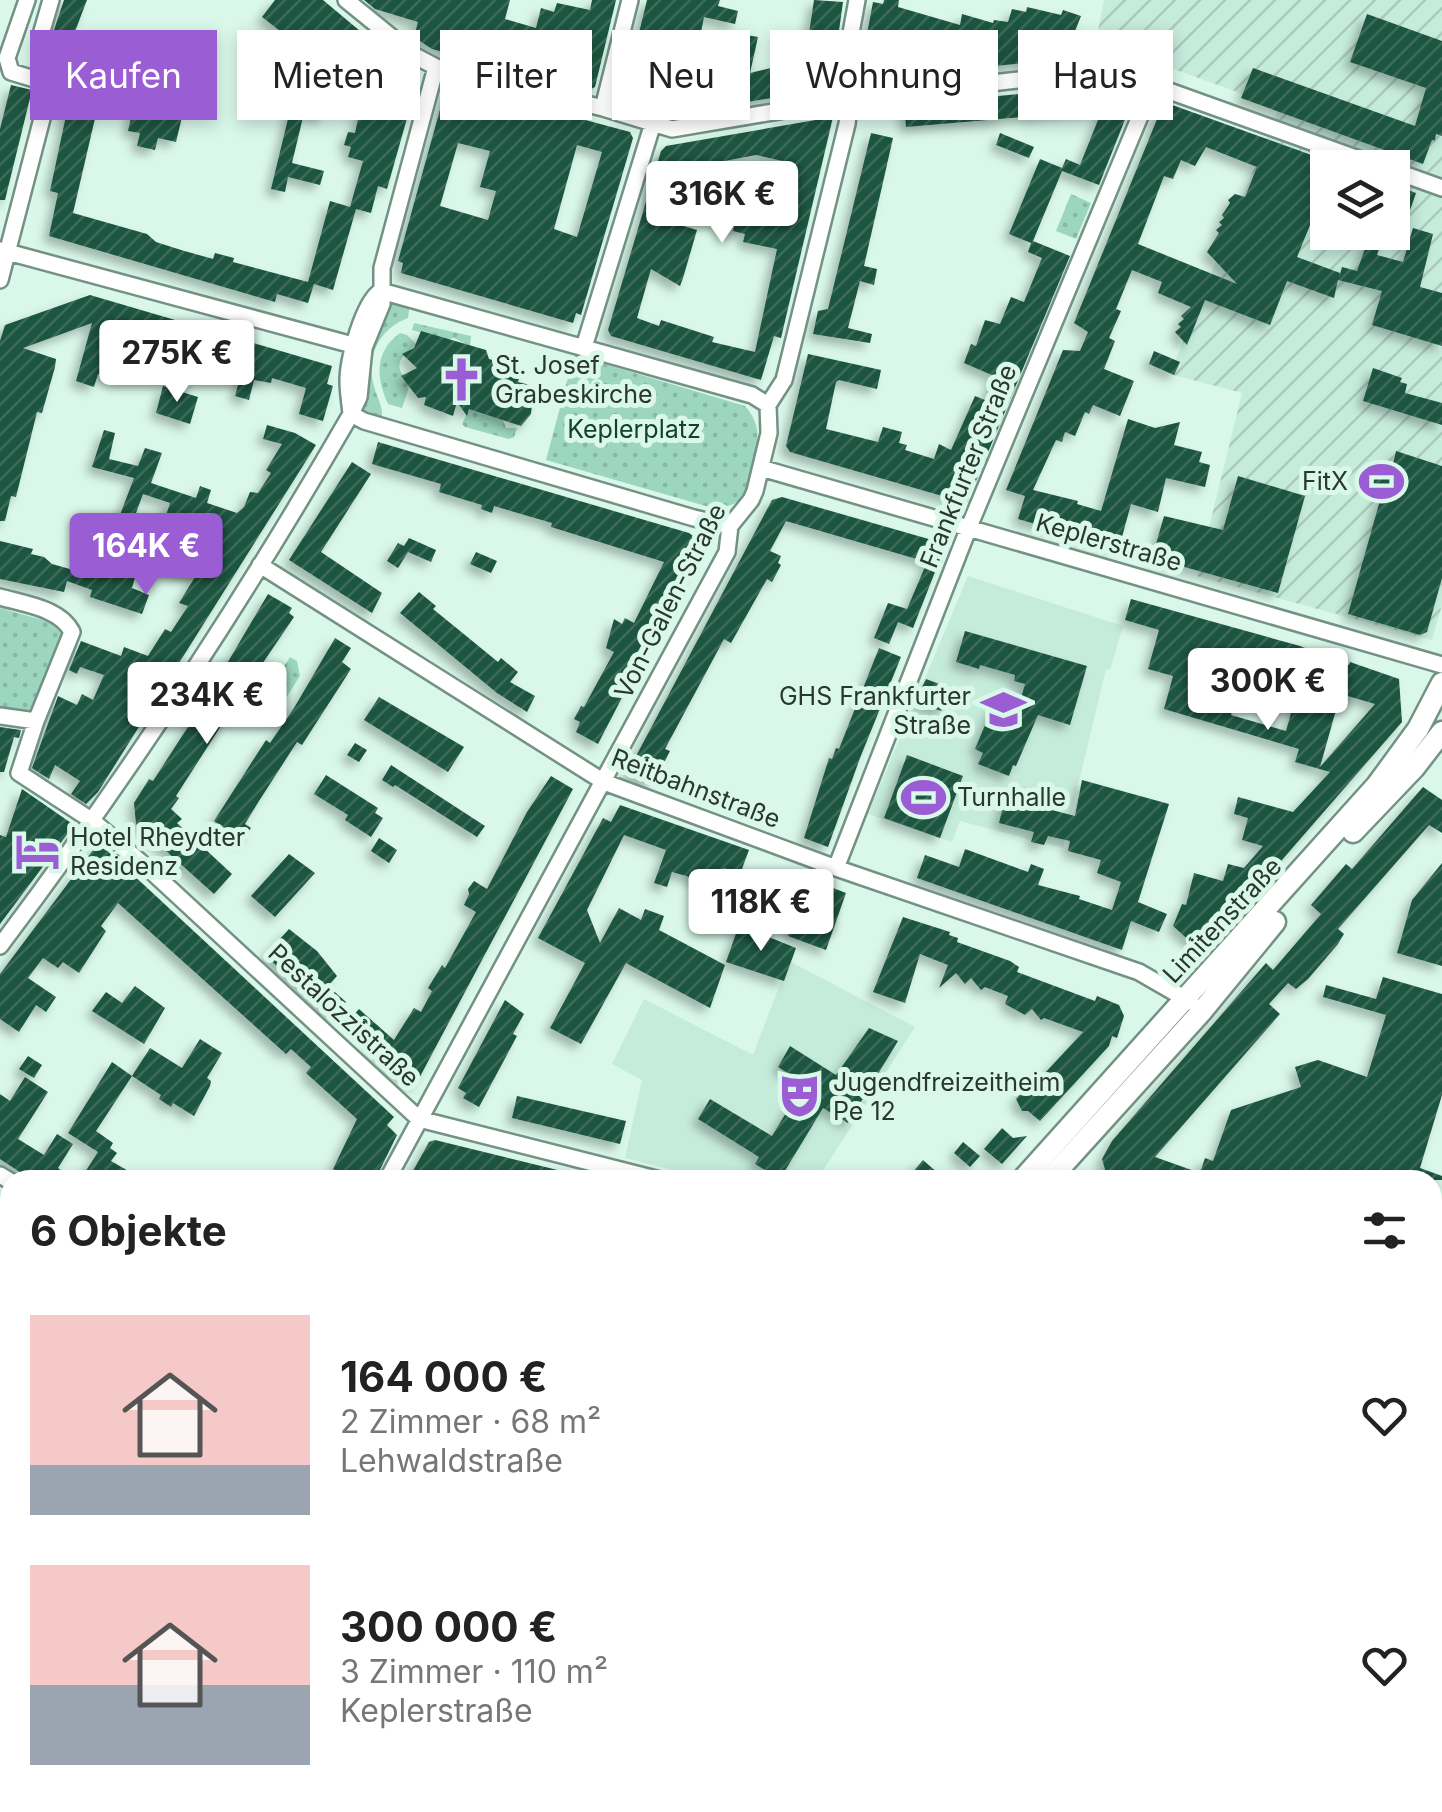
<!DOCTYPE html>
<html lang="de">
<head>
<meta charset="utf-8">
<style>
  :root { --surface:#fff; --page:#f6f6f6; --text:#222; --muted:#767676; --accent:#9a5dd4 }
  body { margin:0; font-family:Inter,sans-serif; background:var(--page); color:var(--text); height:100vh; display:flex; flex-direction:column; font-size:38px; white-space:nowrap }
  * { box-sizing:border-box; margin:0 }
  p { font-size:32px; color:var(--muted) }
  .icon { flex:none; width:55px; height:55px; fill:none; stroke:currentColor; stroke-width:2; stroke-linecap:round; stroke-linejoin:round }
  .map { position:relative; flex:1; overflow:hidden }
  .panel { position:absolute; left:0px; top:1170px; width:1442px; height:642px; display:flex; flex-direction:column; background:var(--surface); border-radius:30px 30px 0 0; box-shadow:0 5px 15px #0003 }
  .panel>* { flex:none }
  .hud { position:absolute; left:30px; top:30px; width:1382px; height:90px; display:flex; gap:20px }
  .controls { position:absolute; left:1310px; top:150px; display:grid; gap:20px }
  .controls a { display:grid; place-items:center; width:100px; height:100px; border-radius:0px; background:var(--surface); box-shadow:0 5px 15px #0003; font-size:50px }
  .price { position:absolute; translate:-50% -85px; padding:0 22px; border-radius:10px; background:#fff; color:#222; font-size:32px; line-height:65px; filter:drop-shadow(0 2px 5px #0008) }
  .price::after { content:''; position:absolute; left:50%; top:60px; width:30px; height:22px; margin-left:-15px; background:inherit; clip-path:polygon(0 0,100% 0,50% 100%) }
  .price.on { background:var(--accent); color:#fff }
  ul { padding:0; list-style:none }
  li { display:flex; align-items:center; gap:30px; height:250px; padding:0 30px }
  li span { display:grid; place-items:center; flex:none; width:280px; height:200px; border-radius:0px; color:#555 }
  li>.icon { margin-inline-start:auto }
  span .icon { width:120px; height:120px; fill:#fffc; stroke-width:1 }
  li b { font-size:42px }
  h2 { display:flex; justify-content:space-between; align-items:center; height:120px; padding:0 30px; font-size:42px }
  .chip { padding:0 35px; border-radius:0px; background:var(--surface); box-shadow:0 5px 15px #0003; font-size:35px; line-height:90px }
  .chip.on { background:var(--accent); color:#fff }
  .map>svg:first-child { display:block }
</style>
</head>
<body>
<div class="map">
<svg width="1442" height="1812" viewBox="0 0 1442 1812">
  <defs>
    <pattern id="industrial-furrows" width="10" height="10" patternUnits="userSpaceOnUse" patternTransform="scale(2.5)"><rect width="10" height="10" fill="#c5ebdb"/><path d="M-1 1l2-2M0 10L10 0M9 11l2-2" fill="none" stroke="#a9cabc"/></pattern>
    <pattern id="green-dots" width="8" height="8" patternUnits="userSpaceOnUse" patternTransform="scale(2.5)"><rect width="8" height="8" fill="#9cd6be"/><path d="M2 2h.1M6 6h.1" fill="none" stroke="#87b8a4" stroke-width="1.8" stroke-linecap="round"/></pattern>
    <pattern id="building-hatch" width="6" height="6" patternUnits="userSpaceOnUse" patternTransform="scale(2.5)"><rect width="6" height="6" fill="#1c5441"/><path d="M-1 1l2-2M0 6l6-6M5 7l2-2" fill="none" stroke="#3d6a5b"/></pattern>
    <filter id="shadow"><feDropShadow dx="-6" dy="6" stdDeviation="5" flood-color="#0004"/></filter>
  </defs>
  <rect width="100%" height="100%" fill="#d9f8ea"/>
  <path fill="#c5ebdb" d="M968,576L1123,626L1110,670L1106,669L1063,848L960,821L952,842L868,814Z
    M789,961L915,1027L817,1180H694L681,1172L625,1158L642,1080L612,1064L644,999L753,1055Z
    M1433,1401L1442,1406V1485L1433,1481Z
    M1205,1803H1325L1349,1812H1224Z"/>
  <path fill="url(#industrial-furrows)" fill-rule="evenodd" d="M1104,0H1442V605L1432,640L1197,576L1242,393L1170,374L1279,107L1096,41ZM1328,168H1392V232H1328Z"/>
  <path fill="url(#green-dots)" d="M1071,194L1091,203L1076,239L1056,231Z
    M398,300L410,304L408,318C379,329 366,356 374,386C377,398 383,406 382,418L361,409L364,366L387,301Z
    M414,323L471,336L470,346L454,338L446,340L412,330Z
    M400,333L407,335L416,344C403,358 389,362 410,384L402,408L388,404C376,378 374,352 400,333Z
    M574,355L745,406C765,428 757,451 749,476C747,484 746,493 740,499C732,508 720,507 709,507L546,460Z
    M470,407L502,418L506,428H517L514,437L509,439L465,427L462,424Z
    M0,608L57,624L66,634L33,716L0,711Z
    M290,657L297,661L300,676L275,715H266L257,708Z"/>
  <path fill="url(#building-hatch)" fill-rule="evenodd" filter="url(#shadow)" d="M64,0H87L71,42L57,37L54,30Z
    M275,0H323L415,77L417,83L387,189L378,186L371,213L356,209L333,290L314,284L308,303L277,294L275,302L49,236L58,193L50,191L81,45L192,75L176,142L158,138L155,150L137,146L140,133L128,131L141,74L114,67L103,84L73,213L147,234L156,242L181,250L213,259L215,253L234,258L233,262L308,282L330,201L350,207L363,161L348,157L351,147L344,145L348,132L355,133L360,109L334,103L359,75L338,58L329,69L262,17Z
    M364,0H510L505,19L536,28L541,8L554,12L557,3L590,10L592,0H616L595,87L589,90L432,49L414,37L418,22L375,9Z
    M647,0H720L718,6L738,11L735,24L704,17L699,42L737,50L740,34L758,37L750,73L805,60L814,0L843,2L831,88L682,113L627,100L624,94Z
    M884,0H899L898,7L960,25L962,14L993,23L994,20L1008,22L1012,9L1026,12L1027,7L1061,15L1063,10L1081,16L1073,36L1075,58L893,76L858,82L873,2L883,4Z
    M1367,14L1442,41V136L1436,134L1435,141L1432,140L1423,164L1241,98L1253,68L1415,126L1426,88L1350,62Z
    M452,84L630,132L633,138L581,315L576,313L573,323L401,273L403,263L398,261L446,88ZM458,143L490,151L480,187L496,191L488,220L440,206ZM577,145L602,152L577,237L554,229Z
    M11,85L32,90L5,200H0V129Z
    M1094,87L1132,102L1099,185L1062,171L1055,188L1033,241L1070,256L968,500L963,502L790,452L786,446L808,354L881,370L877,389L839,380L836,382L826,429L878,442L883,427L902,432L899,443L907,445L905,450L934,459L939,444L951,450L975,396L985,400L994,376L964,363L971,344L976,346L985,320L1000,324L1011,297L1024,302L1042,258L1028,252L1031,243L1009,234L1040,159L1062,168L1066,159L1080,165L1102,110L906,127L904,105Z
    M293,98L326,105L323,118L304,113L292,163L324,171L320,185L288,177L285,192L271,189Z
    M1164,102L1328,161V181L1297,257L1340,273L1339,278L1342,267L1357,271L1371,232H1385L1377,255L1403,262L1413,228L1433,234L1420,287L1442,293V346L1372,325L1382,291L1338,280L1334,298L1287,281L1270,325L1205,300L1187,345L1175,332L1181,327L1178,324L1184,319L1181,316L1191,307L1158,293L1162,282L1132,270L1116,309L1121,311L1109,338L1115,341L1104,369L1134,381L1120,416L1093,405L1089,414L1085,412L1075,436L1065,432L1062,442L1056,440L1033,490L1078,501L1077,504L1101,511L1128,419L1155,428L1180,422L1174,445L1202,452L1199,462L1210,465L1205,487L1166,478L1158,512L1131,504L1119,548L1018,519L1025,496L1006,490L1063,350L1080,351L1088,332L1074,323ZM1206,147L1257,167L1245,197L1235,194L1228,200L1230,203L1222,215L1224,218L1219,222L1222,225L1216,230L1219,233L1207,252L1237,284L1138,244L1164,176L1173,179L1181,160L1195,166Z
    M833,117L781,338L774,336L761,380L611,336L608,330L661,151L666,146ZM756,155L796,164L789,194L760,187L755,212L738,208L733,231L745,234L743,242L777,249L755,352L712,342L714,337L661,320L659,326L637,318L651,269L680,286L683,278L697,230L670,222L682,169Z
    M871,133L893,138L864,266L877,269L874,285L860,281L848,328L872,334L870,343L813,334L818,311L828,309Z
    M1000,133L1034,147L1029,158L996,145Z
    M1392,184L1416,193L1406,222L1392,218Z
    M90,295L332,366L327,384L333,386L323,421L299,414L306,388L272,378L271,383L254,380L249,400L235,396L243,367L235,365L236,362L202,352L200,358L155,345L149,367L130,361L118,339L107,377L98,374L94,387L76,381L92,323L23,348L56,359L55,367L42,413L37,412L16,497L11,496L5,521H0V341L5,325Z
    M421,331L486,350L489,359L522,368L518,382L534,386L531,414L521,426L469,409L467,416L457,402L453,416L424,405L426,397L418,398L401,376L417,368L402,354L414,348Z
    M1154,351L1180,362L1174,375L1149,364Z
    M1373,368L1402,378L1400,382L1407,384L1405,393L1442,403V425L1363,401Z
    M163,386L198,397L190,424L156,413Z
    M267,425L295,433L316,445L98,792L86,804L71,794L80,781L55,765L49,779L32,768L58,696L77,705L82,694L93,700L104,675L80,667L77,674L69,670L81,641L121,656L124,647L148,656L165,629L171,632L188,606L179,603L195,577L140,560L132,588L149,595L142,614L90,597L92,590L67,581L64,592L0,579V541L33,549L31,554L44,557L52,564L84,573L99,531L112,536L134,478L92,467L104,430L115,433L109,459L138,466L145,448L162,453L151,483L196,498L200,486L211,490L207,503L237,513L244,507L250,492L258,493L271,473L266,470L282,444L263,439ZM143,494L170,503L155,549L126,540Z
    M378,442L689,533L704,544L676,601L668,612L661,608L622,682L628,686L598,744L576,732L580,722L574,719L581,706L584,707L614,652L606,648L614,619L622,624L625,618L634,623L664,562L551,527L552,523L494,506L492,513L481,509L482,505L439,492L441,484L372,464Z
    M1396,451L1442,466V578L1427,632L1420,635L1348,614L1384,486L1373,483L1379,465L1392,468Z
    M352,462L371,474L321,552L382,593L372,613L289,560Z
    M1238,476L1305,496L1278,593L1152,558L1164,516L1223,530Z
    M782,497L946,544L913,628L898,622L889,644L874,638L888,603L907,609L927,562L786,521L770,551L781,556L778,563L781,565L772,582L767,579L731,643L724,639L665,749L670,751L661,769L659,767L650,784L626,775L772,500Z
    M409,538L436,550L431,562L408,552L398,568L387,561L398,543L404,546Z
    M476,552L497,561L491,573L470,564Z
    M419,592L436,606L433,609L465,635L498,662L501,658L518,672L510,682L535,696L527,712L497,693L400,613Z
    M268,594L292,608L289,613L294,617L237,701L176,796L179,798L171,809L182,819L177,823L232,874L214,894L136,824L134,803L149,779L153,781L206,699Z
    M1131,599L1300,646L1310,650L1309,653L1349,665L1350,662L1399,679L1402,722L1202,952L1173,926L1182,904L1186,905L1194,873L1223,881L1228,864L1244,868L1263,846L1242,840L1248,818L1234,814L1238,797L1293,812L1330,772L1295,762L1299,749L1164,709L1173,676L1148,669L1159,630L1125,620ZM1199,650L1282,678L1278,690L1296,695L1286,731L1231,715L1236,698L1218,692L1220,685L1210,682ZM1341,694L1375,704L1320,767L1336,710Z
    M965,631L1087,666L1070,725L1038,715L1016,766L1013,765L1009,776L978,764L983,753L975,749L993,706L1016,716L1025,684L1014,681L1015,675L980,665L979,669L956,662Z
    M335,638L351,648L342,662L351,669L302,745L297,742L259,801L245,824L251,828L243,840L214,821L266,740L270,743L294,708Z
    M879,648L901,657L860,758L828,847L804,838L829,758L832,759L836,748L839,749Z
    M926,679L950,688L941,711L915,702Z
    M379,697L464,747L448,772L364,720Z
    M0,727L21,730L19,738L14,737L4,772H0Z
    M355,743L367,750L359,762L347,755Z
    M907,755L963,776L940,838L884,818Z
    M391,765L485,826L477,837L395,785L393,787L382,780Z
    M326,775L378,808L375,813L383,818L371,837L345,820L348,815L314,794Z
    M551,776L573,789L415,1086L383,1064L385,1060L380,1056L368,1050L376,1041L351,1018L359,1009L394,1040L414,1008L421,1012L432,991L428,988L442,965L445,968L476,912L464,905L469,894L468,889L474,881L487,889L527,812Z
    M1082,780L1169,804L1138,902L1167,914L1159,932L1131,921L1122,950L917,878L925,855L959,867L965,849L1028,872L1031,864L1044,869L1038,885L1080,896L1079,899L1112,910L1121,882L1097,873L1101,860L1068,851L1070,841L1048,836L1044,845L1031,842L1034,832L999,823L1005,798L1026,803L1030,787L1049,792L1044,808L1075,816Z
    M1423,787L1442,800V833L1429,825L1338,929L1344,934L1338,944L1308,979L1296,989L1288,983L1269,1004L1280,1014L1155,1157L1200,1173L1205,1158L1213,1161L1231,1110L1301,1087L1295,1067L1318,1060L1367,1077L1386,1015L1323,997L1326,985L1376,999L1383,977L1442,994V1095L1420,1168L1442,1176V1180H1108L1102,1159L1112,1141L1266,963L1273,970L1321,914L1311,905L1346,864L1352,869Z
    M22,789L74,825L0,924V835L6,837Z
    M620,805L749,850L740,874L724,868L718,885L672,872L667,887L654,883L666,850L624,835L587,910L600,943L619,908L641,920L645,909L664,916L659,930L725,965L710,1008L626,963L581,1044L550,1028L585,963L538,938L603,818L611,822Z
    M379,838L397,850L389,863L371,851Z
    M96,846H102L394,1117L387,1125L397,1135L375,1180H345L347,1176L333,1169L357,1119L306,1073L311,1067L291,1049L286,1054L118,903L101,926L106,931L79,973L63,962L58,968L43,958L28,978L56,997L46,1012L36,1005L19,1032L0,1019V974Z
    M289,854L315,873L275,917L251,896Z
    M1442,863V966L1397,953L1412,900Z
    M820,883L846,893L826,950L788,936L804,893L815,896Z
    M903,917L950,932L949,935L958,938L957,942L1010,961L1019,967L1017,972L1095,1001L1097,996L1119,1005L1124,1016L1117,1038L1112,1036L1109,1046L1040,1121L1028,1111H1022L1016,1099L1030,1083L1037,1089L1040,1073L1044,1074L1083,1032L1044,1018L1041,1020L1032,1009L1025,1015L1005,1004L1008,996L985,987L981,990L971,978L965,984L956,973L939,988L948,965L920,954L905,1003L873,992Z
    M739,925L796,948L784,981L726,962Z
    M289,929L317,951L337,976L328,986L346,1002L332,1017L265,955Z
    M135,986L165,1008L144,1044L92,1011L106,992L122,1003Z
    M505,1000L524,1014L513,1034L517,1036L479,1107L463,1098L466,1093L458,1088Z
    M869,1028L898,1041L848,1123L823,1108L780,1179L755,1164L759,1157L698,1119L710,1099L772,1136L804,1083L778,1067L790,1046L836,1075Z
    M200,1039L222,1053L207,1078L211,1081L210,1086L194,1116L173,1103L171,1107L159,1099L161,1095L132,1076L150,1048L182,1068Z
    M28,1056L42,1065L34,1078L19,1069Z
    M112,1062L132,1076L96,1131L113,1143L110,1148L117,1153L111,1161L144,1180H80L98,1152L68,1133Z
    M25,1077L48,1092L18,1139L44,1155L57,1134L73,1144L58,1168L75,1180H32L0,1159V1094L10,1101Z
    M517,1096L626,1121L620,1144L512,1118Z
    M1002,1128L1013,1138L1027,1136L1002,1164L984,1149Z
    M435,1140L578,1175V1180H478L445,1172L441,1180H408L429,1142Z
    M963,1142L980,1156L970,1167L954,1153Z
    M923,1160L931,1167L946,1180H906Z"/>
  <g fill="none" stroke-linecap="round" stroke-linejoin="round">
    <defs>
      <path id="minor" d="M27,0L7,58L11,72L51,84
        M346,0L415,56L436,67L603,108L672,129L850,99L1080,73H1119L1384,168
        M603,108L630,0
        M1392,170L1442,188
        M0,250L360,347
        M0,280L51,84L53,54L42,31L51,0
        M381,291C363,302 348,360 348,381C348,392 350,403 351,414L364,421L694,518L730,526
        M381,291L752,395L768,405
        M584,347L653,123
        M761,468L1442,665
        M260,565L604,782L836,868L1139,972L1191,1002
        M0,597C24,604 60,608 72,632L36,721
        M0,716L36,721L19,773L94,822L151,871L419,1119L660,1180
        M836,868L969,527L1153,85
        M0,946C128,776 245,598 351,414L359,397L364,348L382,304V268L436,67
        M0,1175L10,1181
        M387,1180L727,552L730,526L751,500L755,491L769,433L768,405L784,380L847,124L850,99L843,77L857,0
        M1432,1570L1442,1574
        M0,1676L10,1682
        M214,1802L230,1812
        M599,1802L633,1812
        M640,1802L658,1812
        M241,1812L247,1802
        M1039,1812L1044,1802"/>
      <path id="major" d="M1353,832L1414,768L1442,732
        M1022,1180L1377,785L1418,729L1442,683
        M1049,1180L1202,1011L1275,922
        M1432,1344L1442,1350
        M1432,1377L1442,1383
        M0,1490L10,1496
        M505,1812L509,1802
        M545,1812L550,1802"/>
    </defs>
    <use href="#minor" stroke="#749185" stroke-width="20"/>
    <use href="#major" stroke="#749185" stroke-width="25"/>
    <use href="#minor" stroke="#fff" stroke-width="15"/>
    <use href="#major" stroke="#fff" stroke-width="20"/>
  </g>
  <defs>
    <symbol id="church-bare" viewBox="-9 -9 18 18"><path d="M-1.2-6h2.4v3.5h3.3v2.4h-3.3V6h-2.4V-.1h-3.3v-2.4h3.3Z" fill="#9a5dd4" stroke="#d9f8ea" stroke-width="2.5" paint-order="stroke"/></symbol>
    <symbol id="stadium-bare" viewBox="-9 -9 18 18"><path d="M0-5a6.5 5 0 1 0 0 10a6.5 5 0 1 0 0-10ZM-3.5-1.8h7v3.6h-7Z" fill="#9a5dd4" stroke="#d9f8ea" stroke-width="2.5" paint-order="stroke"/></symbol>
    <symbol id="school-bare" viewBox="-9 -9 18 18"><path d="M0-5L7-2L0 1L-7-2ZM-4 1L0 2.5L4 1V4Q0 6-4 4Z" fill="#9a5dd4" stroke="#d9f8ea" stroke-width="2.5" paint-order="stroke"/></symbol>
    <symbol id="hotel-bare" viewBox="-9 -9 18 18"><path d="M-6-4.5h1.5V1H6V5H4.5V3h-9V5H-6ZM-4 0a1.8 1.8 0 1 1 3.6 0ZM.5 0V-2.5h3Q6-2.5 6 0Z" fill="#9a5dd4" stroke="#d9f8ea" stroke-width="2.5" paint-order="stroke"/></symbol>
    <symbol id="theatre-bare" viewBox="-9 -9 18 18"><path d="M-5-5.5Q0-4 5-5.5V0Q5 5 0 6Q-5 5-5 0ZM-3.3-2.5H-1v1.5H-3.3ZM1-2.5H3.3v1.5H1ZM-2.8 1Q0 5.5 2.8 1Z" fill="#9a5dd4" stroke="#d9f8ea" stroke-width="2.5" paint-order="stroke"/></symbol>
  </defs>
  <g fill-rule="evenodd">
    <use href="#church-bare" x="430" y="348" width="63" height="63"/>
    <use href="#stadium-bare" x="1350" y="450" width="63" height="63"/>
    <use href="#school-bare" x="972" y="678" width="63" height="63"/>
    <use href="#stadium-bare" x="892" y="766" width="63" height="63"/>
    <use href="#hotel-bare" x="6" y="820" width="63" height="63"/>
    <use href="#theatre-bare" x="768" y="1064" width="63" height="63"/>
  </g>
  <g text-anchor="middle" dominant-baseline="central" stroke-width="10" stroke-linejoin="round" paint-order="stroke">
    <g font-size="25" fill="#2a3631" stroke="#d9f8ea" text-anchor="start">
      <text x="495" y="365">St. Josef<tspan x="495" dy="29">Grabeskirche</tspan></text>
      <text x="1348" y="481" text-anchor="end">FitX</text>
      <text x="971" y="696" text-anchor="end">GHS Frankfurter<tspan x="971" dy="29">Straße</tspan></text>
      <text x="957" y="797">Turnhalle</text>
      <text x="70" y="837">Hotel Rheydter<tspan x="70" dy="29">Residenz</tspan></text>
      <text x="833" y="1082">Jugendfreizeitheim<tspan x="833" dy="29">Pe 12</tspan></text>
    </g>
    <g font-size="25" fill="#134031" stroke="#d9f8ea">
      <text x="634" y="429">Keplerplatz</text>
    </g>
    <g font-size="25" fill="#2a3631" stroke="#d9f8ea">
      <text transform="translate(968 466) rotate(-68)">Frankfurter Straße</text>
      <text transform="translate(1109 542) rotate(16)">Keplerstraße</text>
      <text transform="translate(670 601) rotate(-63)">Von-Galen-Straße</text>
      <text transform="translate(696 788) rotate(21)">Reitbahnstraße</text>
      <text transform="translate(1222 920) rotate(-47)">Limitenstraße</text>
      <text transform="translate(344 1015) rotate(43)">Pestalozzistraße</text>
    </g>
  </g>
</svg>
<div class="controls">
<a><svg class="icon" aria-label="layers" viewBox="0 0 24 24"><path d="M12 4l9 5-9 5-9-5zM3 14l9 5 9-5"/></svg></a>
</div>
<b class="price" style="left:722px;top:246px">316K €</b>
<b class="price" style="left:177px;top:405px">275K €</b>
<b class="price on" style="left:146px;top:598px">164K €</b>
<b class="price" style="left:1268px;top:733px">300K €</b>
<b class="price" style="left:207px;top:747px">234K €</b>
<b class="price" style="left:761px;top:954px">118K €</b>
<div class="hud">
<a class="chip on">Kaufen</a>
<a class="chip">Mieten</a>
<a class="chip">Filter</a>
<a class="chip">Neu</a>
<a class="chip">Wohnung</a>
<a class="chip">Haus</a>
</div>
<section class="panel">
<h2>6 Objekte<svg class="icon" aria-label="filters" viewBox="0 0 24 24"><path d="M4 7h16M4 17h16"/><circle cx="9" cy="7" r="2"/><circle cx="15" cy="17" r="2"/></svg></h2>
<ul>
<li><span style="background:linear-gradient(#f6c9c9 75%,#9aa5b1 0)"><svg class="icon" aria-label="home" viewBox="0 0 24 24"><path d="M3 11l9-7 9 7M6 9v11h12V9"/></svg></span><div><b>164 000 €</b><p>2 Zimmer · 68 m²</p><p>Lehwaldstraße</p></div><svg class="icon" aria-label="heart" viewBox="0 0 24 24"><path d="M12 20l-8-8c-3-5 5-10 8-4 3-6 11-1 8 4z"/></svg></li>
<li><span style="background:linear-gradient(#f6c9c9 60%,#9aa5b1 0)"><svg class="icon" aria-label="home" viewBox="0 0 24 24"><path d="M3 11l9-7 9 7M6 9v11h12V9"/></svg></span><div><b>300 000 €</b><p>3 Zimmer · 110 m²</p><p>Keplerstraße</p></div><svg class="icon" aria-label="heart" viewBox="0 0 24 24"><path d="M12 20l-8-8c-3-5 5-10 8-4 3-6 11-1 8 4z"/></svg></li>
</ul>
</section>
</div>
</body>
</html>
